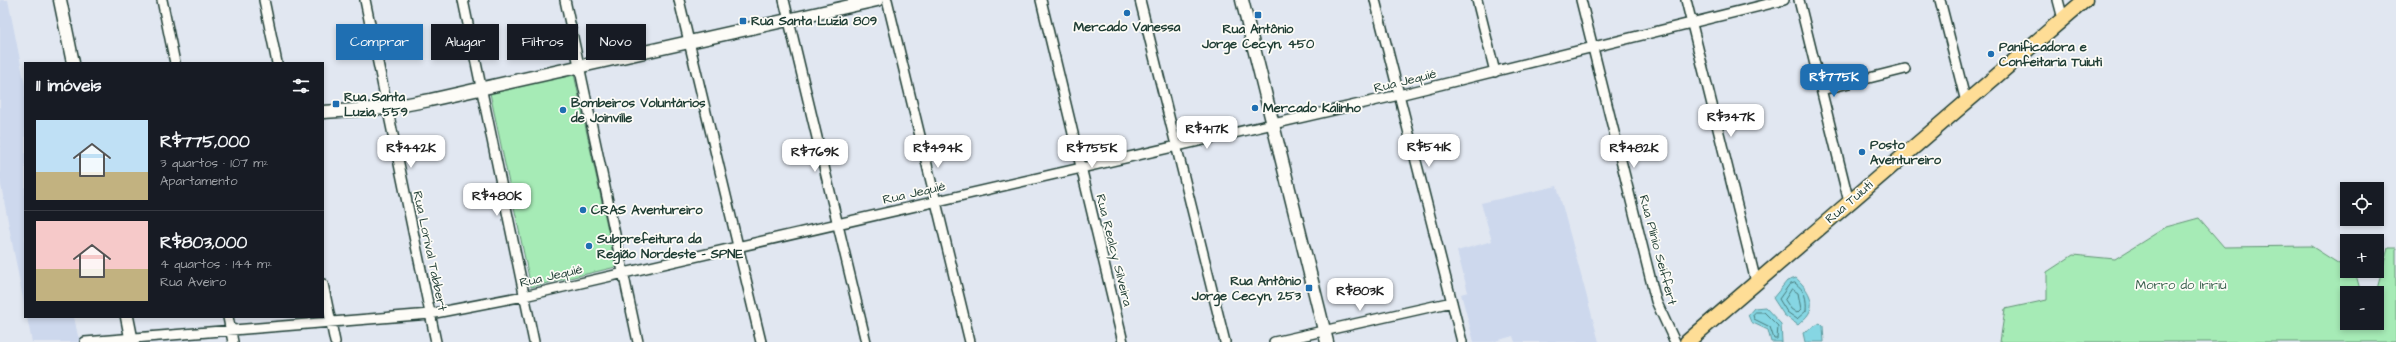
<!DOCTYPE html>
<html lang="pt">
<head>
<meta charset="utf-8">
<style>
  :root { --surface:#171b24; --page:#242831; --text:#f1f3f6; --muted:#9ea1a6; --line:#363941; --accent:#1f6fb2 }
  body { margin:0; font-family:"Architects Daughter",sans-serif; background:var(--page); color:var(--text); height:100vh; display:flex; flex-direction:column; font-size:15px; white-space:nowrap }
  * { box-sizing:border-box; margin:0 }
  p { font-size:13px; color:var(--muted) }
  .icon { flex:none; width:22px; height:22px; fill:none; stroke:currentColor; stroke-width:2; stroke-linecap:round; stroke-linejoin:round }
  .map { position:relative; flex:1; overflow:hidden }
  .side { position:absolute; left:24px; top:62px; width:300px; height:256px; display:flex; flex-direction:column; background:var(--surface); border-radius:0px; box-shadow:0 2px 6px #0003 }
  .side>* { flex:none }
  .banner { position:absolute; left:336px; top:24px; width:380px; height:36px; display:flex; gap:8px }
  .buttons { position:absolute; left:2340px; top:182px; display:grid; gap:8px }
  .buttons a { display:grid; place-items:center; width:44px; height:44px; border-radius:0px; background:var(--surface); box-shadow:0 2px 6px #0003; font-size:20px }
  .price { position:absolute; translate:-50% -34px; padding:0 9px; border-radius:8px; background:#fff; color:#222; font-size:13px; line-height:26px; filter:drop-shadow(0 1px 2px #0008) }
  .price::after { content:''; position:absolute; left:50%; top:24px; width:12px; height:9px; margin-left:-6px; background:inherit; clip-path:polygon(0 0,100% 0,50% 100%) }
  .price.on { background:var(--accent); color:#fff }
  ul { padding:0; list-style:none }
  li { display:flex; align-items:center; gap:12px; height:100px; padding:0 12px }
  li+li { border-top:1px solid var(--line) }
  li span { display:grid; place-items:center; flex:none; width:112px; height:80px; border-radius:0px; color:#555 }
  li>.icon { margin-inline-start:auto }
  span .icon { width:48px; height:48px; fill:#fffc; stroke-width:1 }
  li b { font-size:17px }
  h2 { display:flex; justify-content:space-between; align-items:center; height:48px; padding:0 12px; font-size:17px }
  .chip { padding:0 14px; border-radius:0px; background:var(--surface); box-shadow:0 2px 6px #0003; font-size:14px; line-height:36px }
  .chip.on { background:var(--accent); color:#fff }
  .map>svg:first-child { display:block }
</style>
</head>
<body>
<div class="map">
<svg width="2396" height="342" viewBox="0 0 2396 342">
  <rect width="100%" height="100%" fill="#e1e7f1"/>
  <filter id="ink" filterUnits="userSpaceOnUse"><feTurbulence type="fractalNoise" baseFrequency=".025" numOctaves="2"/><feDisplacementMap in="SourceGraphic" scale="8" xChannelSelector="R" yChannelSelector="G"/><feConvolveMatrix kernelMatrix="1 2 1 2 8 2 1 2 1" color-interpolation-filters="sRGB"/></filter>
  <g filter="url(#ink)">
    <path fill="#cdd8ed" d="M0,0H8L25,85V309L0,180Z
      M1557,186L1599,342H1515L1513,336L1492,342H1474L1461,294L1468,292L1457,251L1492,241L1481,203Z
      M27,317H74L78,336L83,342H32Z"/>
    <path fill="#a6ebb6" stroke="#629475" d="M574,74L616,267L531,287L490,93Z
      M2199,218L2224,247L2311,246L2347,269V271L2356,275L2361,293H2347V323H2377V293H2372L2377,289L2388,248H2396V342H2000L2005,309L2047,300V272L2073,255L2115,259L2166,227Z"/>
    <path fill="#86d6e3" stroke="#5d999d" d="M1796,278C1805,286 1816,300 1809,313C1807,317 1801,322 1798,325L1784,315L1773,298L1787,281Z
      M1765,307L1781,324L1782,342H1771L1768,330L1751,322L1748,315L1754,308Z
      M1820,323L1823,326L1824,342H1805L1803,333Z"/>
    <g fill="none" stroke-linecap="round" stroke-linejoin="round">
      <path stroke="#487a7a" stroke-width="1" d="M1795,283C1805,290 1807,299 1806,311L1797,319L1787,312L1779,299L1789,285Z
        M1792,289L1798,293L1801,309L1797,313L1791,309L1785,300Z
        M1756,312H1764L1778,326L1777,339H1774L1770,327L1754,319L1753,315Z"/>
      <defs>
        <path id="street" d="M162,0L175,63
          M264,0L277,63
          M365,0L436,342
          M463,0L534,342
          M565,0L638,342
          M679,0L761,342
          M784,0L866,342
          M887,0L970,342
          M1041,0L1123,342
          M1140,0L1225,342
          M1375,0L1462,342
          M1477,0L1495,72
          M1581,0L1656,301L1675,342
          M1686,0L1756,282
          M1799,0L1849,202
          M1940,0L1966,102
          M2058,0L2063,19
          M1821,90L1905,69
          M323,284L335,342
          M228,317L233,342
          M85,342L430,314L524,296L1399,95L1784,0
          M1274,342L1452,302"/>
        <path id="secondary" d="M60,0L73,63
          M1242,0L1327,342
          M323,112L387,108L430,100L877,0
          M127,317L132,342"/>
        <path id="primary" d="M1687,342L2085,0"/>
      </defs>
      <use href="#street" stroke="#1f3d34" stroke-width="12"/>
      <use href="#secondary" stroke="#1f3d34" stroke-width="15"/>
      <use href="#primary" stroke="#1f3d34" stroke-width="17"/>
      <use href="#street" stroke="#fdfcf7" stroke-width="9"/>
      <use href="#secondary" stroke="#fdfcf7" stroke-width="12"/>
      <use href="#primary" stroke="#fedd96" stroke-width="14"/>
    </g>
  </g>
  <g fill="#1f6fb2" stroke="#fdfcf7" stroke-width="1.5">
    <circle cx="1127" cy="13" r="4"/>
    <rect x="1254" y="11" width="8" height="8" rx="2"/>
    <rect x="739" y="17" width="8" height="8" rx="2"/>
    <circle cx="1991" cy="54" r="4"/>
    <rect x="332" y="100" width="8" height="8" rx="2"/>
    <circle cx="1255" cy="108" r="4"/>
    <circle cx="563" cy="110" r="4"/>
    <circle cx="1862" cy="152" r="4"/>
    <circle cx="583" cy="210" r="4"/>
    <circle cx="589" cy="246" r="4"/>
    <rect x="1305" y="284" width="8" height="8" rx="2"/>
  </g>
  <g text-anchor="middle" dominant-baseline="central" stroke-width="3.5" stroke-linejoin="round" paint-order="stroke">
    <g font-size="13" font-weight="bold" fill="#1f3d34" stroke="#fdfcf7" text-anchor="start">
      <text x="751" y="21">Rua Santa Luzia 809</text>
      <text x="1127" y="27" text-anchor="middle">Mercado Vanessa</text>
      <text x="1258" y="29" text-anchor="middle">Rua Antônio<tspan x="1258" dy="15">Jorge Cecyn, 450</tspan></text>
      <text x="1999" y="47">Panificadora e<tspan x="1999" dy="15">Confeitaria Tuiuti</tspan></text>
      <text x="344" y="97">Rua Santa<tspan x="344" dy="15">Luzia, 559</tspan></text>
      <text x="571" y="103">Bombeiros Voluntários<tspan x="571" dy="15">de Joinville</tspan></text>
      <text x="1263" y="108">Mercado Kalinho</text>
      <text x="1870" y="145">Posto<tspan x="1870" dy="15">Aventureiro</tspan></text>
      <text x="591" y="210">CRAS Aventureiro</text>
      <text x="597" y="239">Subprefeitura da<tspan x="597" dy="15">Região Nordeste - SPNE</tspan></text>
      <text x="1301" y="281" text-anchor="end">Rua Antônio<tspan x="1301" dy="15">Jorge Cecyn, 253</tspan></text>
    </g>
    <g font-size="13" fill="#1f3d34" stroke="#fdfcf7">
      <text transform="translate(1405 81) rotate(-14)">Rua Jequié</text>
      <text transform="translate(914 193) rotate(-13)">Rua Jequié</text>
      <text transform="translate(1849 202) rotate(-41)">Rua Tuiuti</text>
      <text transform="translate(1114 250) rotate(76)">Rua Realcy Silveira</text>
      <text transform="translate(1658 250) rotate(75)">Rua Plínio Seiffert</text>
      <text transform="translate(430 251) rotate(78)">Rua Lorival Tabbert</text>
      <text transform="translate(551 276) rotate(-13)">Rua Jequié</text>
    </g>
    <g font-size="13" fill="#3a604e" stroke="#fdfcf7">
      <text x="2181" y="285">Morro do Iririú</text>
    </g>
  </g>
</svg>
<div class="buttons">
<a><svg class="icon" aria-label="locate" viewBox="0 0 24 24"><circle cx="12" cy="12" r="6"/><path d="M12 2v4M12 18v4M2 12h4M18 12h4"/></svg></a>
<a>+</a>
<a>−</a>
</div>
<b class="price on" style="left:1834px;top:98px">R$775K</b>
<b class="price" style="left:1731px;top:138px">R$347K</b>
<b class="price" style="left:1207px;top:150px">R$417K</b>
<b class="price" style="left:1429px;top:168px">R$541K</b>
<b class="price" style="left:411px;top:169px">R$442K</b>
<b class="price" style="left:938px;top:169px">R$494K</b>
<b class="price" style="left:1092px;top:169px">R$755K</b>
<b class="price" style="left:1634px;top:169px">R$482K</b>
<b class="price" style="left:815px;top:173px">R$769K</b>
<b class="price" style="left:497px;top:217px">R$480K</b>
<b class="price" style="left:1360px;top:312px">R$803K</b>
<div class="banner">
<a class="chip on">Comprar</a>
<a class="chip">Alugar</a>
<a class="chip">Filtros</a>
<a class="chip">Novo</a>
</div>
<section class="side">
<h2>11 imóveis<svg class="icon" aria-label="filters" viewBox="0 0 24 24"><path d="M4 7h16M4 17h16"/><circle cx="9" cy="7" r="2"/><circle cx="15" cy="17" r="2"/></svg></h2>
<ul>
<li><span style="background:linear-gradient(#bfe0f5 65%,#c2b280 0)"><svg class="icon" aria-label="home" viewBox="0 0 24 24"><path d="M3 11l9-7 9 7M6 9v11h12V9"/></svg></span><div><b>R$775,000</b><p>3 quartos · 107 m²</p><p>Apartamento</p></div></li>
<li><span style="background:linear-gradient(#f6c9c9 60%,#c2b280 0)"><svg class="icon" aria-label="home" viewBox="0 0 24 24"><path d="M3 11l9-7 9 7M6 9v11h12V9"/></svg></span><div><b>R$803,000</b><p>4 quartos · 144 m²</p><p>Rua Aveiro</p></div></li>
</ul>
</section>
</div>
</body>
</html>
